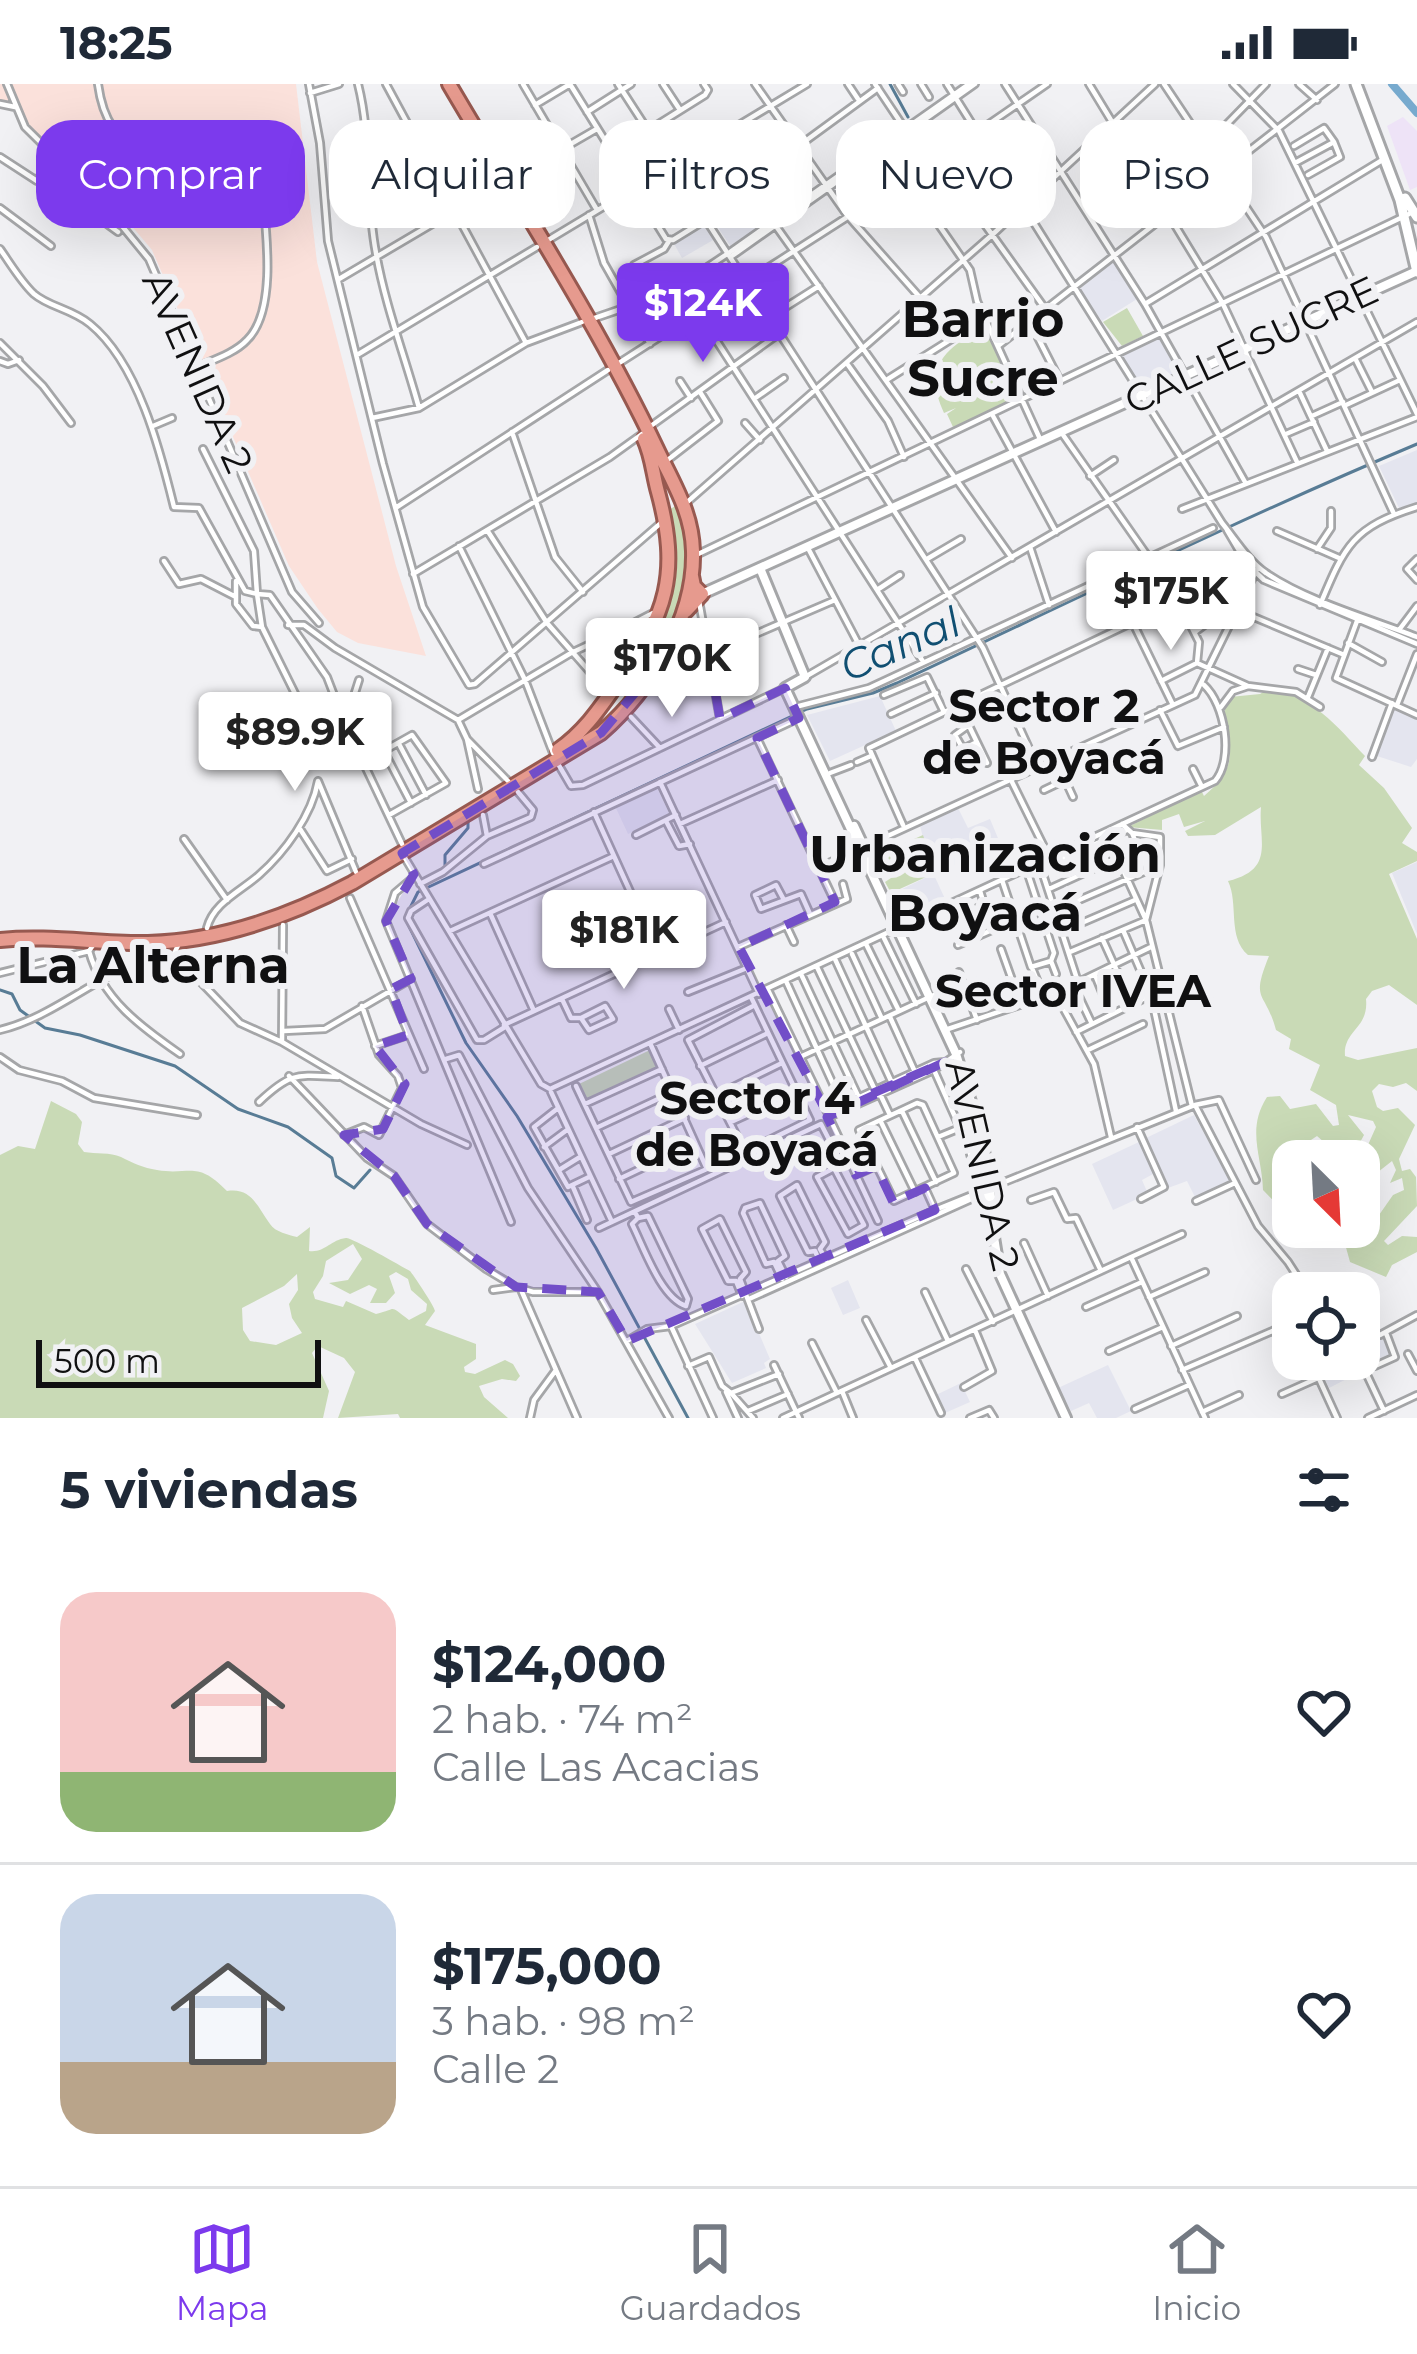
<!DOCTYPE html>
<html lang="es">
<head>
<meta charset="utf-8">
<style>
  :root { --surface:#fff; --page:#f6f6f7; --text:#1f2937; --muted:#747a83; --line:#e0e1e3; --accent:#7c3aed }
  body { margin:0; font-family:Montserrat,sans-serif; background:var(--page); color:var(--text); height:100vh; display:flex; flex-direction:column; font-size:45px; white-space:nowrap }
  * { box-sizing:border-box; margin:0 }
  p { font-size:39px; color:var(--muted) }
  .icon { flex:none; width:66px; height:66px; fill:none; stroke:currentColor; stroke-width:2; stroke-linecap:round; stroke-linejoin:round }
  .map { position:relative; height:1334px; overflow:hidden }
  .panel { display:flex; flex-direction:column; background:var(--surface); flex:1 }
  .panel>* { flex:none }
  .banner { position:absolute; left:36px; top:36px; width:1347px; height:108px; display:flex; gap:24px }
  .needle { width:78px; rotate:156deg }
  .tools { position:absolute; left:1272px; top:1056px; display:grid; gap:24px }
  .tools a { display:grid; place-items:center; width:108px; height:108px; border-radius:24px; background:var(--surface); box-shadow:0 12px 48px #0002; font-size:60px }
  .scale { position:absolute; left:36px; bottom:30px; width:285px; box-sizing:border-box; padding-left:12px; border:6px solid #101011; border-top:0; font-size:33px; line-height:42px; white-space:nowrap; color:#101011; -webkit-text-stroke:9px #f1f1f4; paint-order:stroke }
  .price { position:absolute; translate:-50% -102px; padding:0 27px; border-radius:12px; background:#fff; color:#222; font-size:39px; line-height:78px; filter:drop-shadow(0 3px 6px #0008) }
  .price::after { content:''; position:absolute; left:50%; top:72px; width:36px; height:27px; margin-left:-18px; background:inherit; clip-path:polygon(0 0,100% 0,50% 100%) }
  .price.active { background:var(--accent); color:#fff }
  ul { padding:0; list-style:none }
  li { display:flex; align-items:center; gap:36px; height:300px; padding:0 60px }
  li+li { border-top:3px solid var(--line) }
  li span { display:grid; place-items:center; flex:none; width:336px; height:240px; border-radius:36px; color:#555 }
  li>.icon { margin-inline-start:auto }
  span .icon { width:144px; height:144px; fill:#fffc; stroke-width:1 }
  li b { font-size:51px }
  h2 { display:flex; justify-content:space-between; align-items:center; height:144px; padding:0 60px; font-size:51px }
  .pill { padding:0 42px; border-radius:36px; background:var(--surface); box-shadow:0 12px 48px #0002; font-size:42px; line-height:108px }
  .pill.active { background:var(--accent); color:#fff }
  .status { display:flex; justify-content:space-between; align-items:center; height:84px; padding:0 60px; background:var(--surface); direction:ltr }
  .status svg { height:33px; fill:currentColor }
  .tab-bar { display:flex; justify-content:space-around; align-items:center; height:168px; border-top:3px solid var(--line); background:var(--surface); font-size:33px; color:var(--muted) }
  .tab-bar a { display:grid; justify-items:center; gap:6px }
  .tab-bar .active { color:var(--accent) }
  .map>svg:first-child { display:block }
</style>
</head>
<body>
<div class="status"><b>18:25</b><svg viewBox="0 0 49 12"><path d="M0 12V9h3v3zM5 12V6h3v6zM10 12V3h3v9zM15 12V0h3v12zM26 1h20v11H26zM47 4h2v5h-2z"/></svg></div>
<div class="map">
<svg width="1417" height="1334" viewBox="0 0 1417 1334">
  <rect width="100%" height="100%" fill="#f1f1f4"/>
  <path fill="#eee3f7" d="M1403,33L1417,47V103L1410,106L1387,42Z"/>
  <path fill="#fbe1db" d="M0,0H296L317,178L396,482L426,572L358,559L337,548L318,525L289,482L152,166L124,133L45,67L7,19L0,18Z"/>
  <path fill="#e4e5ef" d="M724,81L763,141L731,163L691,103Z
    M706,139L715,155L682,174L673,158Z
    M1115,177L1137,215L1102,237L1079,205Z
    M1160,253L1180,288L1144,305L1122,272Z
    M1417,366V419L1399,424L1379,382Z
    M880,612L896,647L830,677L807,631Z
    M1393,622L1417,634V675L1411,683L1377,672Z
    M657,704L670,731L628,750L615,722Z
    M958,724L968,744L990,735L1000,759L934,791L946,817L903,836L892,810L927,793L930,784L920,741Z
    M1417,778V850L1392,789Z
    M1194,1031L1230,1097L1195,1113L1187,1097L1168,1104L1146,1054Z
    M1141,1057L1155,1089L1142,1096L1148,1110L1113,1126L1092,1080Z
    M848,1196L860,1224L843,1231L831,1204Z
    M745,1217L770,1275L764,1279L766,1284L732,1299L695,1240Z
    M1385,1253L1393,1271L1329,1304L1316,1275H1359V1254Z
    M1108,1281L1131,1327L1116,1334H1097L1089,1319L1071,1327L1058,1304Z
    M961,1299L970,1318L945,1329L936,1311Z"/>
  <path fill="#c9dab6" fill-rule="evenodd" d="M759,58L794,118L763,141L724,81Z
    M1127,224L1143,252L1122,262L1103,238Z
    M986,243L1019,314L953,343L947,330L956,324L944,329C922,282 946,263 986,243Z
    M677,421C715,480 663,564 631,613L625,615L620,604L653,553L669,513L667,427Z
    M1268,605C1308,607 1338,643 1365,672L1359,681L1384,704L1412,744L1402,759L1417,768V777L1389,790L1417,855V921L1389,901L1372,907L1366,915C1369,945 1343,946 1345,972L1358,976L1417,964V1007L1406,999L1393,1003L1379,1000L1372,1007L1377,1023L1383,1027L1398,1024L1415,1041L1399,1075L1402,1087L1410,1085L1416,1093L1417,1122L1384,1157L1388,1161L1402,1152L1417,1153V1168L1392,1181L1386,1193L1350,1178L1342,1149L1327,1143H1359V1081L1376,1043L1373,1037L1348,1031L1364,1051L1350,1077H1323L1327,1068L1340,1066L1343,1061L1325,1059L1317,1052L1311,1056L1315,1065L1312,1071L1299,1062L1293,1064V1137L1263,1106C1262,1071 1246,1046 1267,1013L1280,1012L1290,1025L1316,1020L1333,1042L1339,1041L1336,1021L1310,1006L1320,981L1289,965L1291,955L1276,946C1265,905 1250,919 1269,872L1248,871C1227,853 1239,820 1228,797C1276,785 1258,757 1261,723L1215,751L1188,752L1185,747L1205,737L1184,743L1179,730L1162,736V746L1128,743L1201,706L1204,712C1257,668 1208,650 1230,613L1260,610ZM1392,1077L1396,1086L1390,1099L1402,1094L1404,1106L1393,1111L1379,1131L1368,1124L1377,1114L1368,1105L1373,1092Z
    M923,751L931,776L926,793L891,809L885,798L891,794L883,772L885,768Z
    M650,966L658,982L587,1016L579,1000Z
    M51,1017L76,1030L82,1038L78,1060L84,1068C96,1070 110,1068 121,1073C133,1079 143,1084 157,1086C190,1092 196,1075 227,1107C252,1103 258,1124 270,1140C275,1148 289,1151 297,1153L310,1143L309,1167C325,1169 330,1156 346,1154C351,1153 401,1182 410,1187C412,1189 435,1223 435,1227L425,1241L476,1260V1275L464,1283L465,1288L475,1290L505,1276L513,1280L520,1292L516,1297L502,1295L479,1302L484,1313L508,1334H400L398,1330L338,1334L355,1288L344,1274L318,1262L312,1269L329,1307L323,1334H0V1071L18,1062L35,1065ZM353,1160L362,1175L348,1196L329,1199L350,1210L369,1201L377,1205L370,1219H386L395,1209L389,1192L396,1188L408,1195L411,1206L427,1220L426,1227L409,1236C387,1220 399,1225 376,1230L346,1217L343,1223L315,1215L313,1208L323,1192L326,1177ZM297,1190L298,1206L289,1220L292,1234L302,1249L276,1261L250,1257L243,1246L242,1224L284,1202Z"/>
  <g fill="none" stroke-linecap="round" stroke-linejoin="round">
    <path stroke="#587c95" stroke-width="3" d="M890,0L908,33
      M445,781V771L468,744V738
      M0,906L12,910L20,926L45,944L80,951L175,982L238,1025L288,1043L332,1074L336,1092L354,1104L370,1086
      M688,1334L596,1164L517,1032L466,959L405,834L418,808L807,625L873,609L897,599C1070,518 1241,434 1417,360"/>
    <path stroke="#77aace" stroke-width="8" d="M1392,0L1417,29"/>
    <defs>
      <path id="minor" d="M7,0L25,43L109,126L149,175L292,508L319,539
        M98,0C110,90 181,71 251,68L260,78C262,123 282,222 247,256C235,269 213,276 197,283
        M309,0L320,59L328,157L383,380L423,523L469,601L475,600L662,438
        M358,0C372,55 365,113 376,169C385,221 405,273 419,324
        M386,0L526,259
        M523,0L597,126
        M570,0L666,155L673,156L707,135
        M618,0L983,564L1038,684
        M663,0L680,26
        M755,0L847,131L955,253
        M848,0L858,15
        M875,0L905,45
        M898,0L903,8
        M921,0L929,13
        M947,0L1222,439C1235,455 1249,478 1266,489C1307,517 1371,535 1417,553
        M1005,0L1145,220L1245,398
        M1089,0L1223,220L1297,378
        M1164,0L1266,153L1394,430
        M1233,0L1279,47L1417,330
        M1299,0L1317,16
        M310,9L339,0
        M0,20L15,23
        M535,21L570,0
        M587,28L631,0
        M649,46L705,11L708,6L704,0
        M800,61L878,4
        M1294,62L1324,44L1334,58L1295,79
        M0,73L37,97L51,75
        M938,75L1046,226
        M863,83L881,111
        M1308,91L1340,73L1334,58
        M42,93L118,148
        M512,94L595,46
        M907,95L970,186L977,217L1040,355
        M369,96L424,71
        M1157,112L1266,0
        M0,124L51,162
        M589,131L604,179L650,260
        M773,138L1012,474
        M545,158L807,0
        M0,165C10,179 21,198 34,210C49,223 72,225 90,240C138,279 160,366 174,423L199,424L245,507L257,510L254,467L203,365
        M732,172L975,0
        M634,181L664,165L669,157
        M339,195L500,100
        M1145,220L1384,75
        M631,228L658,216L730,168L969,0
        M698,228L922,576
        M770,233L819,202
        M589,236L627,223
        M1030,238L1060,297
        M710,249L734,233
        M0,259L43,302L71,339
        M998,262L1335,0
        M357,271L537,163
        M1356,276L1372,308
        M0,277L8,280L19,276
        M619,279L938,75L1047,0
        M848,281L888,337L904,373
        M888,295L985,234
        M680,297L691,314
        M1299,307L1327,367
        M754,315L784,294
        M1346,321L1400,296
        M993,332L1056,448
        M1312,332L1343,318
        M372,334L419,324L526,259L582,238
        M745,339L760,356
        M153,342L172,334
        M648,344L780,249
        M512,348L555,473L583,508
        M1061,348L1149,474
        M1286,350L1314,338
        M665,378L718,337L700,308
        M1090,392L1114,376
        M685,420L992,151L1155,0
        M397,423L608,286
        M1182,425L1417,333
        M487,446L547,539L604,604
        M1227,446L1247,480L1264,496L1417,560
        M1277,447L1339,474
        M459,462L525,596L553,669
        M1030,463L1049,521
        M1317,465L1331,444V427
        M809,466L859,561
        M694,472L1409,130
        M1210,473L1225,496L1245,505
        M927,475L961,455
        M1417,475L1407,485L1417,496
        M164,477L179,500L201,495L234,512
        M1160,480L1199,558L1197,579
        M413,490L610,373L642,350
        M236,497V520L253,542L262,543
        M877,506L900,491
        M699,517L720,635
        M1320,521C1345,461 1353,443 1417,423
        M1237,526L1342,570
        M1357,537L1336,594L1417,631
        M288,541H304L335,564L458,636L571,569L616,548
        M626,543L653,529
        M1399,546L1417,522
        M1195,548L1239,515
        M1348,559L1382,578
        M1298,585L1316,591
        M805,593L1417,238
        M653,594L835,516
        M359,596L345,640L323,666L262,543L257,510L270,511L327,593L345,640L402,760
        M1161,597L1197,579L1248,602L1296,608L1320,623
        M884,611L927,593L944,628
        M1308,613L1328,564
        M959,621L987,679
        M1397,621L1417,570
        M799,622L869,604L1213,444
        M1221,623L1233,607L1248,602
        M1160,626L1178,662L1224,643
        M891,630L936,609
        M631,633L660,664
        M458,636L467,655L478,705
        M969,641L955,651L963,665L975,659
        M757,654L835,818
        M467,655L508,697
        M399,660L426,711
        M386,671L411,719
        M1372,673L1392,619
        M1056,676L1073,713
        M364,678L412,651L446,699L389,731
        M557,678L571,702L583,701L785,604
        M857,678L871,672
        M1193,685L1202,703
        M830,689L851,681
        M660,698L759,910
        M1012,698L1049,773
        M1044,706L1065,696
        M594,728L658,869
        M483,731L487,752
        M666,737L679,762L690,760
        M680,740L778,696
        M903,741L869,664L1129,540L1134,541L1173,621
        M300,745L327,787L352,775
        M1132,749L1148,787
        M636,751L676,731
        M184,755L227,816
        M1109,755L1146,836L1192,1022
        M405,774L541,1000L550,1005L1215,697C1234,675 1225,620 1204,601
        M1039,778L1078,898
        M484,780L799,634
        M820,783L1195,611L1258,483
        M1041,784L1127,746
        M415,792L395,809L386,837L511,1138
        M1002,796L1031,883L1051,877L1054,869L1026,784
        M420,800L443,788L487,752L531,733L533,726L518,708
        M1049,805L1117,774
        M350,814L424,985
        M429,815L411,827L408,834L477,956H484L505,943
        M784,816L776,801L755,811L761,825L801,810L810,830
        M1056,826L1160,781
        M490,829L534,927
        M949,837L984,821
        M283,841L282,958L421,1040L467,1061
        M786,841L794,858
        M207,844C213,819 241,807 259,791C285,768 312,731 318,697L356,788
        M1123,846L1151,911L1176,1027
        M450,847L614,772
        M1063,847L1135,816
        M883,852L916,920
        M1102,854L1132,920
        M180,857L174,870L240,939L282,958
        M94,860L89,867C102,915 141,943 180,970
        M866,860L899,927
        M958,861L992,846L980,807
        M738,863L847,815L843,800
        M1001,865L1021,921
        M1070,868L1146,836L1160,781V753L1132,749L1122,740
        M852,870L882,935
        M835,875L892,999
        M1051,877L1056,890
        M817,883L875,1006
        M1032,884L1037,896
        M959,888L977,936
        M0,889L89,867
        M801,890L859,1014
        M1095,891L1111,930
        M244,893L282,883
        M786,897L843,1022
        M1074,902L1092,940
        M768,906L827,1028L934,979L945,978
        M688,908L747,884
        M1055,909L1094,980L1111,1053
        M751,913L809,1034L810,1036L745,1068L688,956L755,921
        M562,915L571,934H581L589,946L613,935L605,922L581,934
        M669,925L679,946
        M890,933L915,988
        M504,941L726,838
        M0,946C41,936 74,910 111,891C130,881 153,875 174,870
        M945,946L1058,908L1151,863
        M284,947L325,945L411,895
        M1076,948L1151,911
        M375,962L408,951
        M1088,966L1143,940
        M0,973L19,986L62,997L94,1014L197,1031
        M800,973L934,911
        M446,975L459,971L528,1104L598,1208L669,1334
        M700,982L768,949
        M934,986L968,1062L980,1109
        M289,992L367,1074L394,1092L427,1140L486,1185L516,1203L533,1208H598
        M576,1002L631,1118L707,1085L650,959
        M551,1008L612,1138
        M880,1010L890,1031
        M717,1011L782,979
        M259,1018C291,988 296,991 338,993
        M917,1019L923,1021L954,1089L894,1117L859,1046Z
        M585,1020L662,985
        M1195,1021L1219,1016L1256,1096
        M557,1025L534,1043L568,1103L589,1093
        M902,1027L936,1098
        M731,1038L796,1008
        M881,1038L915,1108
        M1137,1043L1164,1103L1141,1115
        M596,1044L673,1008
        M344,1051L364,1043L379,1051L402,1004L398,992L379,971L362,922
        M938,1053L960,1044
        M544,1063L567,1046
        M609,1070L685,1034
        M834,1084L864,1141L848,1150L817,1093Z
        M559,1086L580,1073
        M856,1091L876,1082
        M619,1095L695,1059
        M573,1103L587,1136
        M925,1104L935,1126
        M1031,1116L1054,1108L1067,1135L1076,1134L1101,1187
        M1196,1117L1235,1099
        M635,1128L638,1134L632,1140C644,1164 661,1214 686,1222L688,1215L648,1132L638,1134
        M878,1137L829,1033L934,986L960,968
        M599,1144L821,1040L838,1073
        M1024,1159L1048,1212
        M1131,1173L1182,1150
        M819,1176L815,1167L808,1168L780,1112L797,1101L825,1158L820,1165L826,1176
        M966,1185L993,1238
        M782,1195L774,1178L766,1180L743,1129L745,1124L760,1119L785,1172L778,1177L786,1193
        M493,1206L516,1203
        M522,1208L577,1334
        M925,1208L948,1257
        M742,1212L736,1197H728L702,1145L720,1135L746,1188L740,1195L759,1245
        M1149,1213L1205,1188
        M749,1215L987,1108
        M1086,1223L1142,1198
        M866,1236L891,1284
        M671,1242L935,1126L1195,1021L1258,1142L1288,1178L1308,1209
        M1359,1250L1380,1251L1417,1231
        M627,1257L647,1245L671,1242L713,1334
        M812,1259L837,1309
        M1171,1262L1237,1232
        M1109,1267L1163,1243
        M1408,1270L1417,1287
        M915,1274L941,1329
        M1310,1275L1337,1334
        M774,1281L799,1334
        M688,1282L709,1273L722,1302L731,1309L779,1290
        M1375,1282L1395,1273L1386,1249
        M1182,1286L1293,1238
        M1367,1291L1384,1327
        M964,1303L992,1287L975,1246
        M842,1307L853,1334
        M726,1308L738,1334
        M731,1309L753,1334
        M1282,1310L1318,1294
        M1135,1325L1189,1301
        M748,1327L788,1310
        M1202,1328L1239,1311
        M530,1334L534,1316L556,1286
        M783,1334L1131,1173L1205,1334
        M970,1334L989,1326L994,1334
        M1368,1334L1417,1311"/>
      <path id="tertiary" d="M760,484L805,593L785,604L956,970L973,1024L1000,1190L1066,1334
        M702,510L1417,187
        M854,742L873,783
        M981,1046L993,1126"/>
      <path id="secondary" d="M1356,0L1400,116L1417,188
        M1405,114L1417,133"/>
      <path id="trunk" d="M686,527L702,510L694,502L692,492
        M617,547L636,550L637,570
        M558,666C585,647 600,624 619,597C667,530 680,489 658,408C653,390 652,372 644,355
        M0,856C50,851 98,860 148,859C220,857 290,832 352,799L601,649C650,606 695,535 693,467C692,428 673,399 657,365C597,239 520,121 449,0"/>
    </defs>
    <use href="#minor" stroke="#a5a6a8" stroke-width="10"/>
    <use href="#tertiary" stroke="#a5a6a8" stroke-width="14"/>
    <use href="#secondary" stroke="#a5a6a8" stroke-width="15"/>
    <use href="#trunk" stroke="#975950" stroke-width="18"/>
    <use href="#minor" stroke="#fff" stroke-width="4.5"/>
    <use href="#tertiary" stroke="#fff" stroke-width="8"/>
    <use href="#secondary" stroke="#fff" stroke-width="9"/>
    <use href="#trunk" stroke="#e69a8e" stroke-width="12"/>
  </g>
  <path fill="#724ec8" fill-opacity="0.2" stroke="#724ec8" stroke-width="9" stroke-dasharray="24 15" stroke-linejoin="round" d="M709,571L720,635L785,604L799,634L757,654L835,818L739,863L827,1029L945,978L827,1033L856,1091L876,1082L893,1118L925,1104L935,1126L627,1257L598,1208L516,1203L427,1140L394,1092L344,1051L383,1045L405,1000L375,962L408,951L391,905L411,895L386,837L414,790L402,769L601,649L646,596Z"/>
  <g text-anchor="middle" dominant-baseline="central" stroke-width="12" stroke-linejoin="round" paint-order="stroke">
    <g font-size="39" fill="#101011" stroke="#f1f1f4">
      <text transform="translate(1251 261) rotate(-25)">CALLE SUCRE</text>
      <text transform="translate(198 288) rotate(66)">AVENIDA 2</text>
      <text transform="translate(983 1081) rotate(77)">AVENIDA 2</text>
    </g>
    <g font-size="42" font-style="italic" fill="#104f72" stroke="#f1f1f4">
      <text transform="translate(900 560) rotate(-23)">Canal</text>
    </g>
    <g font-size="45" font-weight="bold" fill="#101011" stroke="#f1f1f4">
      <text x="1044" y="621">Sector 2<tspan x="1044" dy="52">de Boyacá</tspan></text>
      <text x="1073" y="906">Sector IVEA</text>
      <text x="757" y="1013">Sector 4<tspan x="757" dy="52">de Boyacá</tspan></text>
    </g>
    <g font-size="51" font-weight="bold" fill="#101011" stroke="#f1f1f4">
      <text x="983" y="235">Barrio<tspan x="983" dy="59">Sucre</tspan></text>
      <text x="985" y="770">Urbanización<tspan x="985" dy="59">Boyacá</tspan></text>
      <text x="153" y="881">La Alterna</text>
    </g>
  </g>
</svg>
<div class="tools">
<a><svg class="needle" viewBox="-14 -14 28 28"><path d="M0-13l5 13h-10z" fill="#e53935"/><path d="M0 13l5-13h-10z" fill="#747a83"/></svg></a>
<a><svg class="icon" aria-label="locate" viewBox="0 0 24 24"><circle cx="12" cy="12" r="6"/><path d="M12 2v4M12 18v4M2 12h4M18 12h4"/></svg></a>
</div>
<div class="scale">500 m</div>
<b class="price active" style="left:703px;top:281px">$124K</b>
<b class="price" style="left:1171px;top:569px">$175K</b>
<b class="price" style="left:672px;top:636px">$170K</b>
<b class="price" style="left:295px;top:710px">$89.9K</b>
<b class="price" style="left:624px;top:908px">$181K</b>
<div class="banner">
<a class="pill active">Comprar</a>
<a class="pill">Alquilar</a>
<a class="pill">Filtros</a>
<a class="pill">Nuevo</a>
<a class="pill">Piso</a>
</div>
</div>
<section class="panel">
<h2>5 viviendas<svg class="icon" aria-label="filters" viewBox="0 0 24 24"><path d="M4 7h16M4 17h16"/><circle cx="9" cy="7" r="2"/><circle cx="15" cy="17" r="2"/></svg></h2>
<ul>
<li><span style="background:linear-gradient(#f6c9c9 75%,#8fb573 0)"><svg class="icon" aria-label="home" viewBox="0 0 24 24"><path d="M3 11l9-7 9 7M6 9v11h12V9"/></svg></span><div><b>$124,000</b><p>2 hab. · 74 m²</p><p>Calle Las Acacias</p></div><svg class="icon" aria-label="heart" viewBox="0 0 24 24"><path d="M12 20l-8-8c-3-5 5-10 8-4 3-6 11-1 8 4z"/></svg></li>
<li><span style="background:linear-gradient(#c9d6e8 70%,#b9a48a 0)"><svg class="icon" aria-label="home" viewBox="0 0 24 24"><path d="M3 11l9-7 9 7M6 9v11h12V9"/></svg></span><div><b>$175,000</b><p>3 hab. · 98 m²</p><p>Calle 2</p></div><svg class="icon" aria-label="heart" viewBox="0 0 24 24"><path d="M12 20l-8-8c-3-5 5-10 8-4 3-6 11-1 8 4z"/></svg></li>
</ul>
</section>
<nav class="tab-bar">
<a class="active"><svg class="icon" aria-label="map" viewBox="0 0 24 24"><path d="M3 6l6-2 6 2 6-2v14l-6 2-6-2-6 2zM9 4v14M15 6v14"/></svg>Mapa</a>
<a><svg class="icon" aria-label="saved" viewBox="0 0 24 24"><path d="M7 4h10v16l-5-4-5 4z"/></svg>Guardados</a>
<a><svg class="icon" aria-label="home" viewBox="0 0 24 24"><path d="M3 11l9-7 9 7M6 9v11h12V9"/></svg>Inicio</a>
</nav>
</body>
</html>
